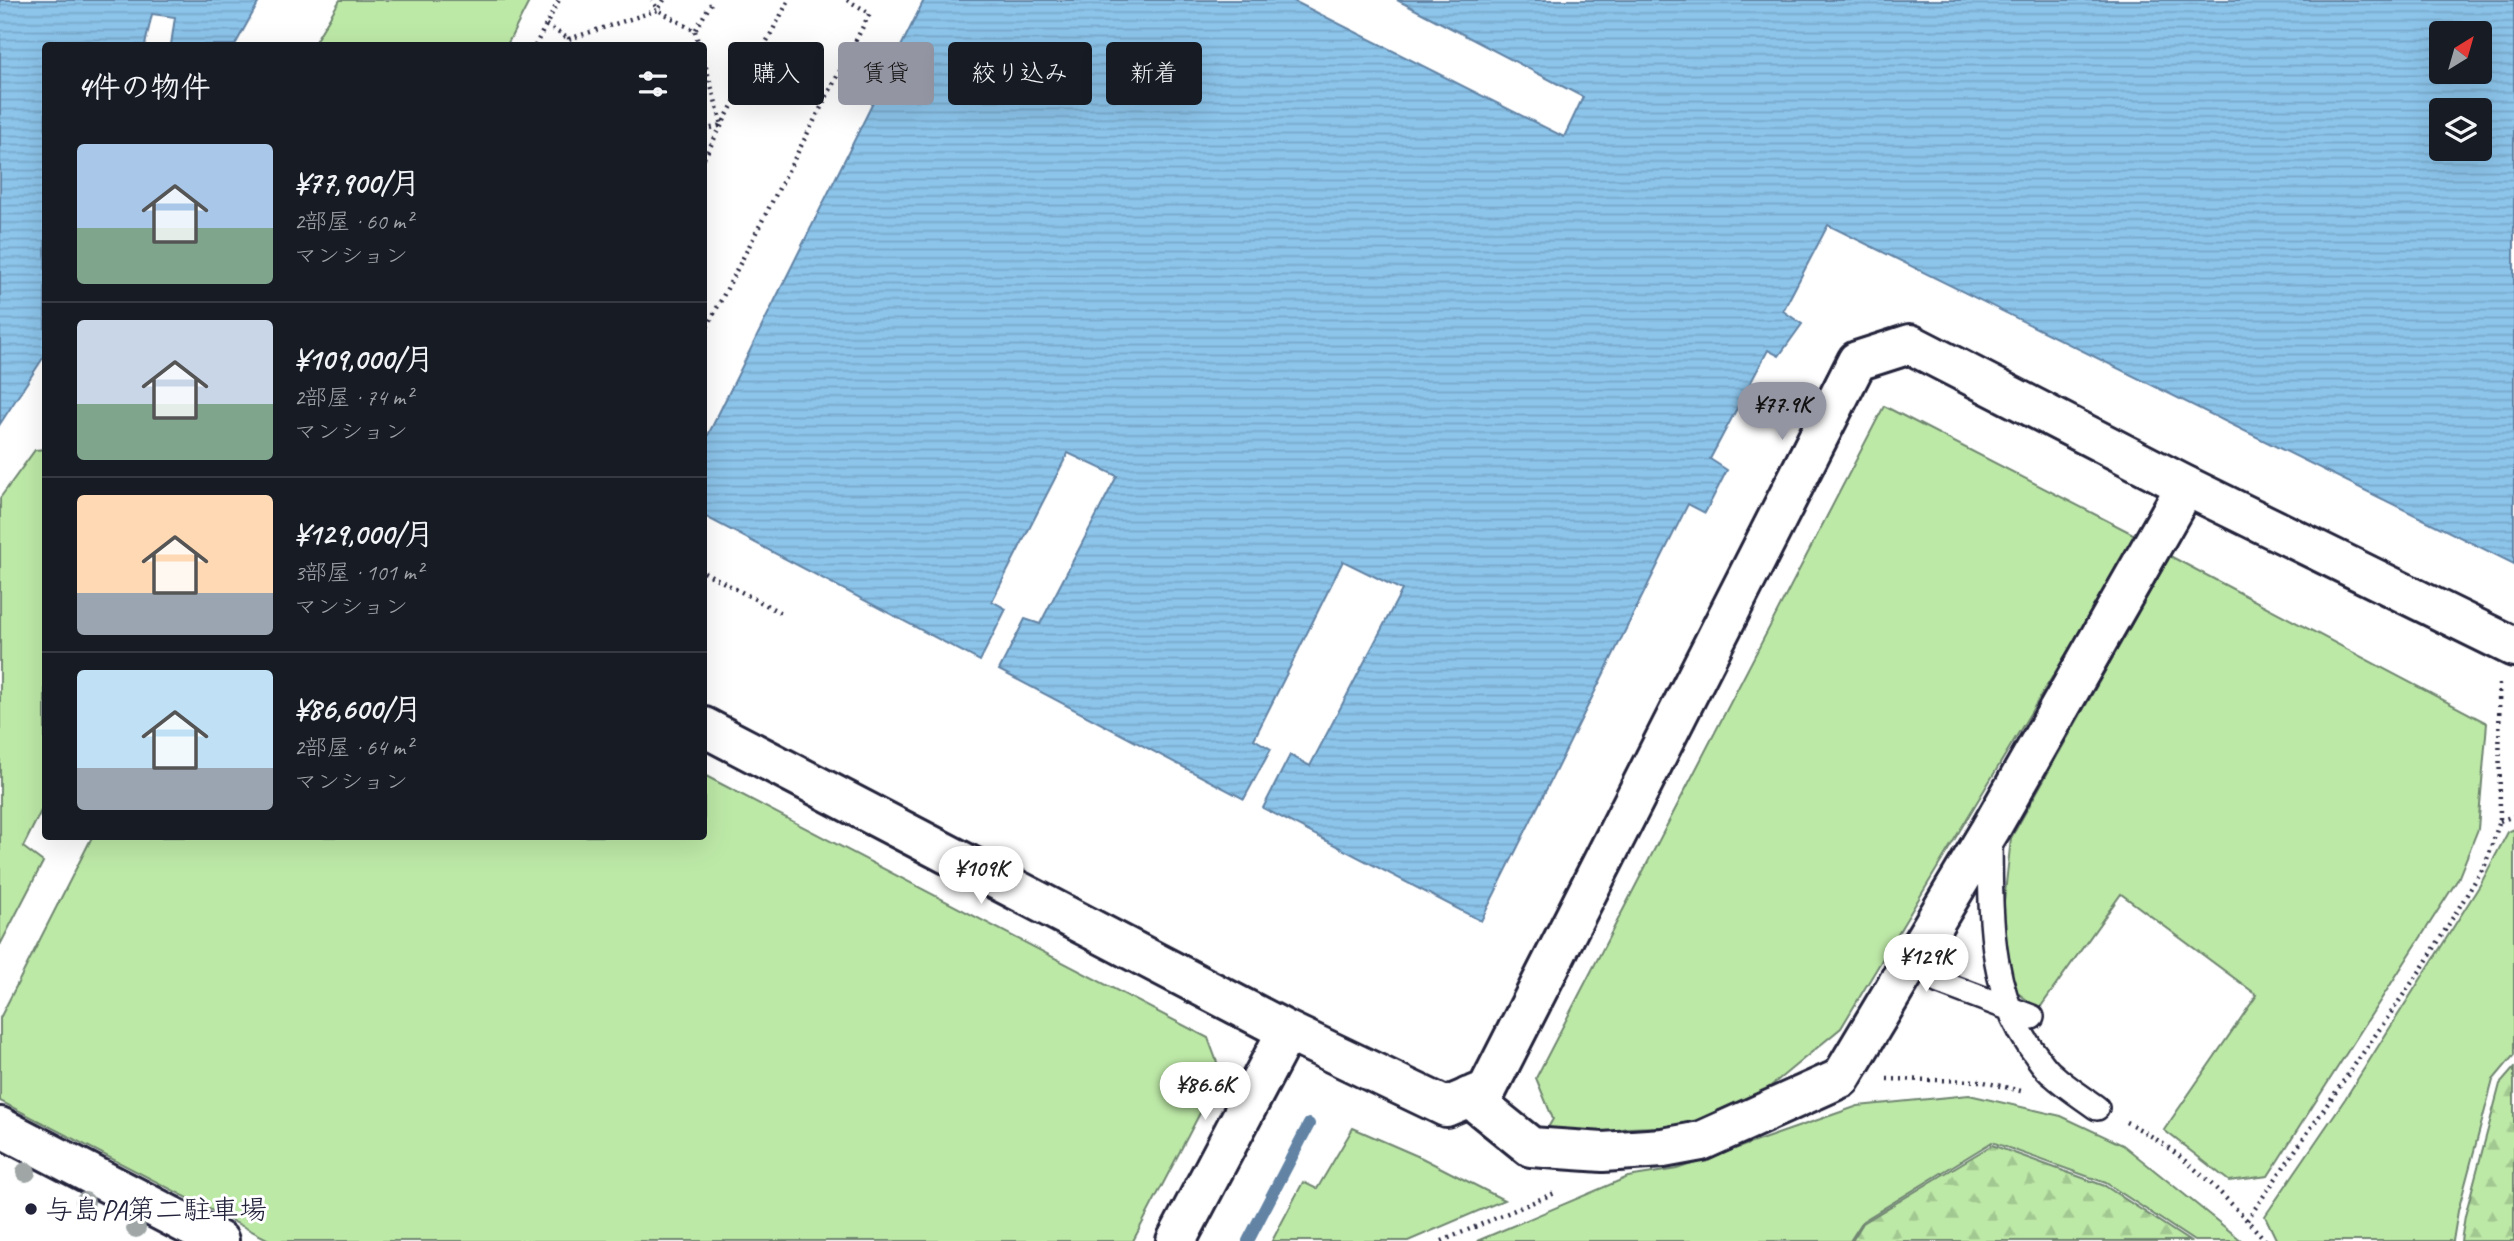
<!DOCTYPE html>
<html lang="ja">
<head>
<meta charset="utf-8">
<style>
  :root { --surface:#171b24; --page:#242831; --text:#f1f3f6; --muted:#9ea1a6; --line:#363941; --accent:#9495a2 }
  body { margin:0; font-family:Caveat,"Klee One",sans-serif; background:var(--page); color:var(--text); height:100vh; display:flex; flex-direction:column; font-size:26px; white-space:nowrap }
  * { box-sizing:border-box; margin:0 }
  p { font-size:23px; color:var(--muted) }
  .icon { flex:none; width:38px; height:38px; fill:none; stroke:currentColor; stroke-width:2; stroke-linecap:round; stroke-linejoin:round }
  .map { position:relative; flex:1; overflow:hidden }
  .panel { position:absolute; left:42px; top:42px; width:665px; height:798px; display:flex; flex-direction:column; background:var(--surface); border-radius:7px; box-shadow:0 7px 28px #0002 }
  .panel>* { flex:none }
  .banner { position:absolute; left:728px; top:42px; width:665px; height:63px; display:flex; gap:14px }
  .needle { width:46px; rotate:37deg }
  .fabs { position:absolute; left:2429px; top:21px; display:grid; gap:14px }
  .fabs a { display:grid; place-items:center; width:63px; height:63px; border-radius:7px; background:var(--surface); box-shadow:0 7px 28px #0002; font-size:35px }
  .price { position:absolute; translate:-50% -60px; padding:0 16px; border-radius:24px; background:#fff; color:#222; font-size:23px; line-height:46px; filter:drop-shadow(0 2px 4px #0008) }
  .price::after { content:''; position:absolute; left:50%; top:42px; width:21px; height:16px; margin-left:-10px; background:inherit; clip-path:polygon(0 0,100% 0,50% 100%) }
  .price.selected { background:var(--accent); color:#111 }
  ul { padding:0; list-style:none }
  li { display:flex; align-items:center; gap:21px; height:175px; padding:0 35px }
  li+li { border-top:2px solid var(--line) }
  li span { display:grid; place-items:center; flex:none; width:196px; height:140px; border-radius:7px; color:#555 }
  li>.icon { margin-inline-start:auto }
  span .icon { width:84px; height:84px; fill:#fffc; stroke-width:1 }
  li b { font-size:30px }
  h2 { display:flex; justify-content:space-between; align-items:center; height:84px; padding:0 35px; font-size:30px }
  .pill { padding:0 24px; border-radius:7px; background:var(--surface); box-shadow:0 7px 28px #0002; font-size:24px; line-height:63px }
  .pill.selected { background:var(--accent); color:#111 }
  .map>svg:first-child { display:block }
</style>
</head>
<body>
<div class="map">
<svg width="2514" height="1241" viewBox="0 0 2514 1241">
  <defs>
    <pattern id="forest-firs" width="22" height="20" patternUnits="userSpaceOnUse" patternTransform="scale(1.75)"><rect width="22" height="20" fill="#bde9a7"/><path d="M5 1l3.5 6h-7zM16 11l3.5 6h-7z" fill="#a2c891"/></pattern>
    <pattern id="water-rules" width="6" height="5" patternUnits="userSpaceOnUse" patternTransform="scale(1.75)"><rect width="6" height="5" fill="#8cc4ea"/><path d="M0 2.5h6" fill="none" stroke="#78a8ca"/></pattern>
  </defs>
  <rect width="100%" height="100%" fill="#fff"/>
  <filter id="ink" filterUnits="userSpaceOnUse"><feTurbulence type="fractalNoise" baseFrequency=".0143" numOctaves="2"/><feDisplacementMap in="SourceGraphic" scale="14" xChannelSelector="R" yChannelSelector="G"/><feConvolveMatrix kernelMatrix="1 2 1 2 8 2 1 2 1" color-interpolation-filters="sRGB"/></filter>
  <g filter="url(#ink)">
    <path fill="#bde9a7" stroke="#708671" stroke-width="2" d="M340,0H530L507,45H313Z
      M1884,406L2137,536L1841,1028L1767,1089L1693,1126L1626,1128L1582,1141L1546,1131L1553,1119L1536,1078Z
      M45,449V810L42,809L23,847L43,862L0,945V498L35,450Z
      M2170,556L2487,723L2478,829L2458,879L2268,1176L2229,1181L2164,1130L2257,995L2121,894L2039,1009L2015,991L2002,921L2011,838Z
      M704,775L1208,1038L1221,1073L1133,1241H271L0,1101V1018L92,837L704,836Z
      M2514,829V1055L2493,1080L2458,1211L2453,1241H2277L2265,1216L2345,1099L2480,885L2508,832Z
      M1969,1095L2061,1116L2123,1145L2242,1241H2194L2106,1183L1992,1142L1863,1221L1850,1241H1477L1628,1177L1677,1169L1858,1106Z
      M1353,1128L1422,1158L1504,1200L1408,1241H1272L1303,1182L1317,1189Z"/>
    <path fill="url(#forest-firs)" stroke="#708671" stroke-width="2" d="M2514,1068V1241H2461L2465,1216L2500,1084Z
      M1992,1145L2105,1186L2189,1241H1852L1863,1223Z"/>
    <path fill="url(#water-rules)" stroke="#6283a4" stroke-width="2" fill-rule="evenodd" d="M0,0H260L235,45H171L175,17L152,14L145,45L46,46L45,355L0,424Z
      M924,0H1292L1564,137L1583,97L1397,0H2514V564L1828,225L1783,311L1802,324L1779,356L1768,350L1710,459L1727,470L1705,513L1688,504L1481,921L1263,808L1290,755L1310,766L1402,590L1343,561L1254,739L1271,749L1244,799L999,670L1025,619L1040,624L1117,476L1068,453L992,601L1006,609L980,661L704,516V443ZM2441,33H2480V72H2441ZM2441,110H2480V149H2441Z"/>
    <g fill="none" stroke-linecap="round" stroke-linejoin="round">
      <path stroke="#6283a4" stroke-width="12" d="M1248,1241L1309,1124"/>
      <defs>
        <path id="service" d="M1990,836C1991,911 1987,993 2036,1055C2041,1062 2046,1070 2053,1075C2066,1087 2082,1097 2097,1108
          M1939,982L2032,1017"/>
        <path id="minor" d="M1469,1097L1531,1147L1603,1152L1663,1148L1701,1141L1841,1078L1990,830L2186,486
          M0,1127L219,1241"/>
        <path id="tertiary" d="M704,727L1287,1031L1446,1107L1487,1090L1857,361L1910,344L2186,486L2514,647
          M1176,1241L1287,1031"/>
      </defs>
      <use href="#service" stroke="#22223b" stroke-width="28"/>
      <use href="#minor" stroke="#22223b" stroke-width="44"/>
      <use href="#tertiary" stroke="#22223b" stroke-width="44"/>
      <path stroke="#22223b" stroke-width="4.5" stroke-dasharray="2 5" stroke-linecap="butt" d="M664,0L658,10L695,31L713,0
        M546,25L569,39
        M695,31L699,46
        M535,46L559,0
        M570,46L569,39L658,10L652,0
        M704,60L722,125L704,130
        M704,158L789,0
        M704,333L870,13L847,0
        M704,572L783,614
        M2500,821L2514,816
        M1887,1079L1980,1081L2021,1091
        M2126,1122C2180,1148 2226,1197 2266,1241
        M2247,1220L2422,968L2485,865L2500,821L2499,683
        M1442,1241L1557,1192"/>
      <use href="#service" stroke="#fff" stroke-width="23"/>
      <use href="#minor" stroke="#fff" stroke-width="38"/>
      <use href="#tertiary" stroke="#fff" stroke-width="38"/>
    </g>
    <g fill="#9fa6a5">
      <circle cx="26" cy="1172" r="10"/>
      <circle cx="85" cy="1202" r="10"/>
      <circle cx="136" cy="1228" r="10"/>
    </g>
  </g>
  <circle fill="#22223b" stroke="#fff" stroke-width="2.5" cx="31" cy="1209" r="7"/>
  <g text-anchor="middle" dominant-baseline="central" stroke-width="6" stroke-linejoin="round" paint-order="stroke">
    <g font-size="28" fill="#22223b" stroke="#fff" text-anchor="start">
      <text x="45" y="1209">与島PA第二駐車場</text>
    </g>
  </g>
</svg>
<div class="fabs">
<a><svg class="needle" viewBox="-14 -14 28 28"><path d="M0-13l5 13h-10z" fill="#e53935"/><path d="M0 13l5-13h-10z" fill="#9ea1a6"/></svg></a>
<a><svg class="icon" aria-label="layers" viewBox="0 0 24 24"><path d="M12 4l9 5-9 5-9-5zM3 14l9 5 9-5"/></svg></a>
</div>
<b class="price selected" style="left:1782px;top:442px">¥77.9K</b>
<b class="price" style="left:981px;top:906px">¥109K</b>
<b class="price" style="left:1926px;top:994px">¥129K</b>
<b class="price" style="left:1205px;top:1122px">¥86.6K</b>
<div class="banner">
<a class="pill">購入</a>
<a class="pill selected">賃貸</a>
<a class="pill">絞り込み</a>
<a class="pill">新着</a>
</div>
<section class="panel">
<h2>4件の物件<svg class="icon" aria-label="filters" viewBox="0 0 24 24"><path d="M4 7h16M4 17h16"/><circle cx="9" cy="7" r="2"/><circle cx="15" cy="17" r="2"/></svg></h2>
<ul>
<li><span style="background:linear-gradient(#a9c7e8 60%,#7fa58c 0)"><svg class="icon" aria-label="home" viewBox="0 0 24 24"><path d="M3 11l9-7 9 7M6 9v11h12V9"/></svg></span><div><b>¥77,900/月</b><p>2部屋 · 60 m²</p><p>マンション</p></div></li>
<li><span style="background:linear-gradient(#c9d6e8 60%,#7fa58c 0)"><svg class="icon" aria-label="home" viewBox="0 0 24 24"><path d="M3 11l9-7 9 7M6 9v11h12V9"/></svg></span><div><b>¥109,000/月</b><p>2部屋 · 74 m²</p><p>マンション</p></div></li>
<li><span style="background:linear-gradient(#ffd9b3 70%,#9aa5b1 0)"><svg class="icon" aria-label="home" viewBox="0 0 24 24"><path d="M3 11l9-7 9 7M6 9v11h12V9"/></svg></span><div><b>¥129,000/月</b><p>3部屋 · 101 m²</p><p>マンション</p></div></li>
<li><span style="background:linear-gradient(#bfe0f5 70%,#9aa5b1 0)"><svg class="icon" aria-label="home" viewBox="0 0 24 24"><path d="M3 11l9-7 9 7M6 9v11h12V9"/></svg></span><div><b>¥86,600/月</b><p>2部屋 · 64 m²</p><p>マンション</p></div></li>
</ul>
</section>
</div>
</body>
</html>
